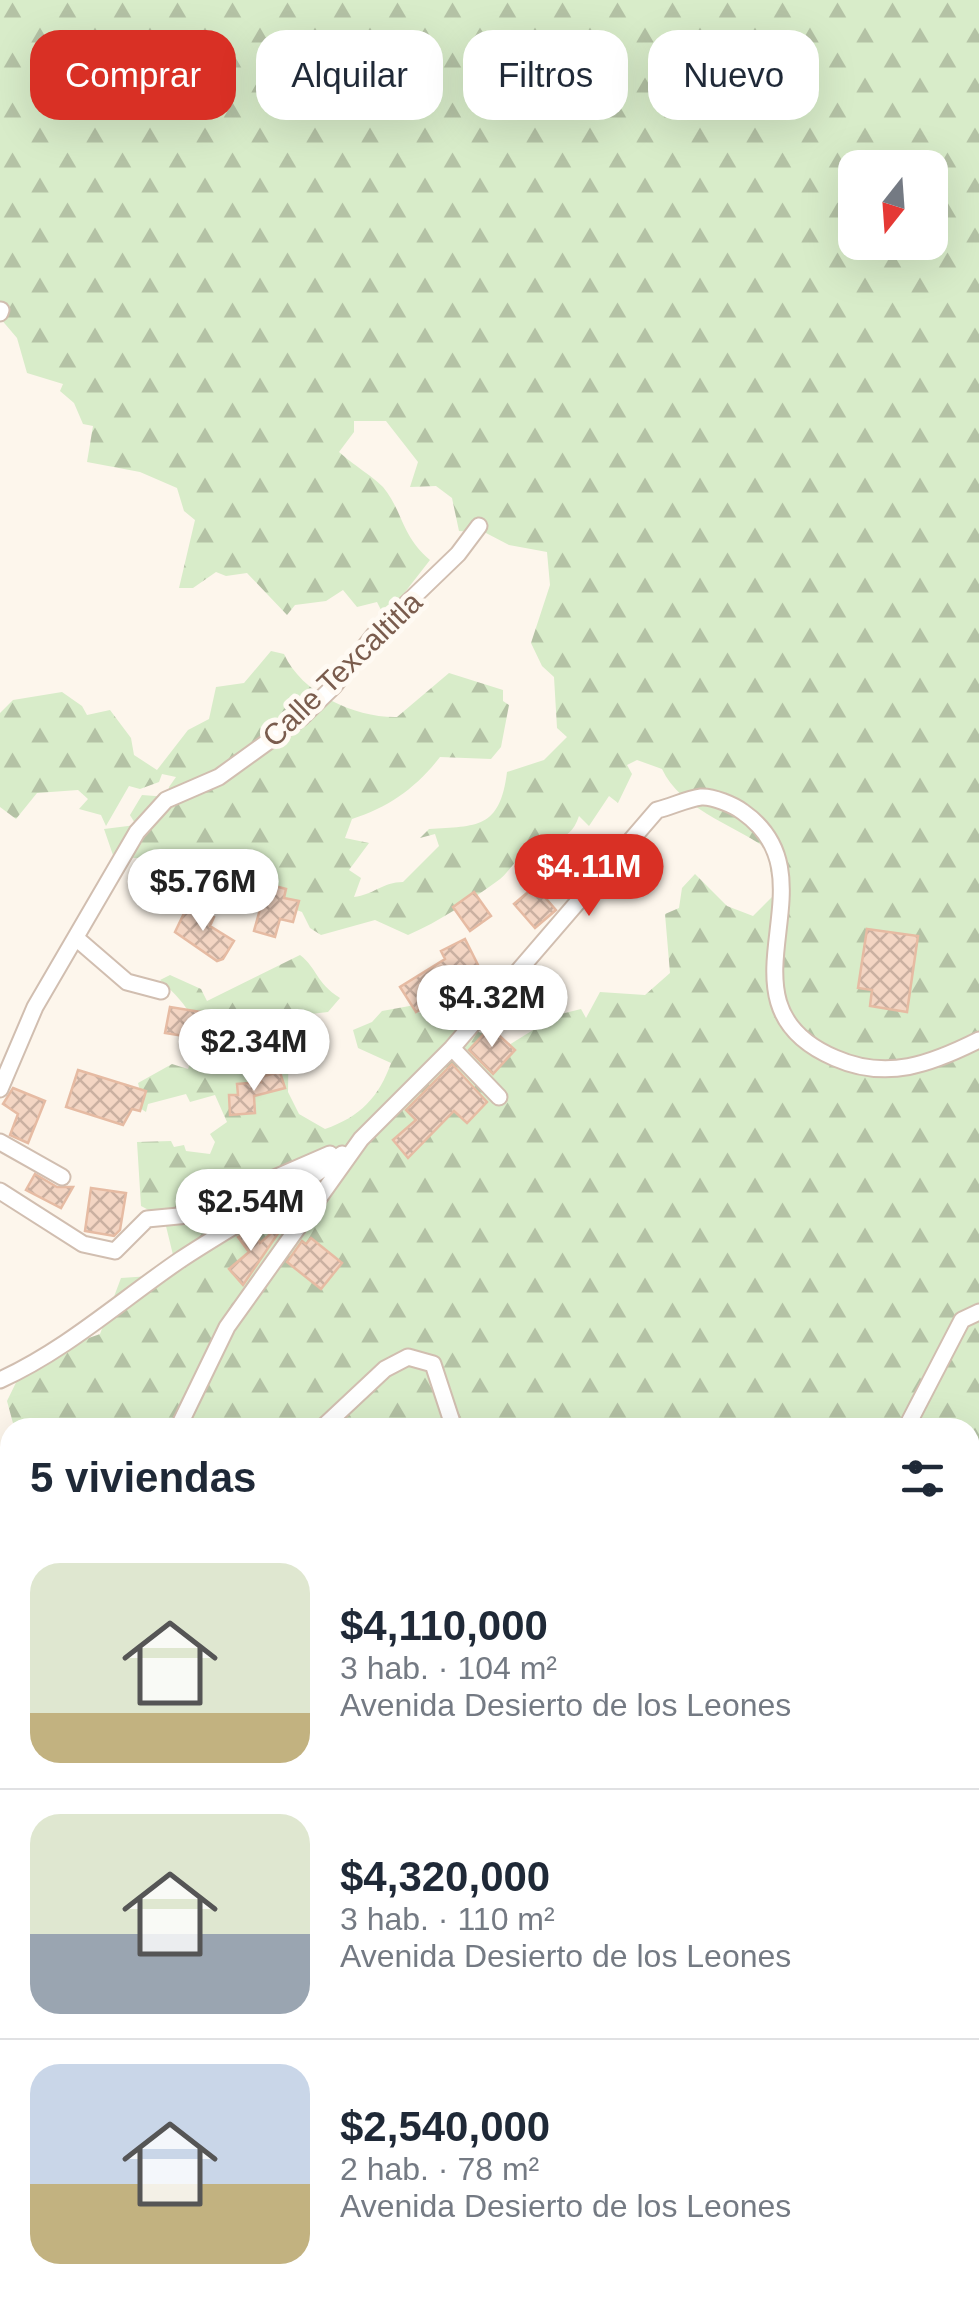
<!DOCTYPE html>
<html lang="es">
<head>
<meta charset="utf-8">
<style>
  :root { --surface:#fff; --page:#f6f6f7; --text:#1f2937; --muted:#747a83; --line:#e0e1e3; --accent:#d93025 }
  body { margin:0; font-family:Helvetica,sans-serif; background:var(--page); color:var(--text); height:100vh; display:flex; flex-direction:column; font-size:38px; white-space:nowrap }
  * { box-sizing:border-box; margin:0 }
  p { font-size:32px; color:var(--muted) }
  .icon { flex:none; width:55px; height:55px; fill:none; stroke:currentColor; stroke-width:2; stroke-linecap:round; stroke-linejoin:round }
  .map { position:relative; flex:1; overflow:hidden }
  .drawer { position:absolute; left:0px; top:1418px; width:980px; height:892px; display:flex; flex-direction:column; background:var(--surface); border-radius:30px 30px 0 0; box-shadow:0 10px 40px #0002 }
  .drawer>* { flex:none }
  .guide { position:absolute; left:30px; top:30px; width:920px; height:90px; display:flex; gap:20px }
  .needle { width:65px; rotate:197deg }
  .fabs { position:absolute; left:838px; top:150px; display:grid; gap:20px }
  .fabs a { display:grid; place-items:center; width:110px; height:110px; border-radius:20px; background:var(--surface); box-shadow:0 10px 40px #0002; font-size:50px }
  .price { position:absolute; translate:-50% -85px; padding:0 22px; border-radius:35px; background:#fff; color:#222; font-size:32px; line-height:65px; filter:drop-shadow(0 2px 5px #0008) }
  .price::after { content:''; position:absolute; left:50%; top:60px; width:30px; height:22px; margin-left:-15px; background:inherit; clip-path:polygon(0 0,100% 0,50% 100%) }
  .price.active { background:var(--accent); color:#fff }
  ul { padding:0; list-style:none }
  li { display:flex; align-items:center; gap:30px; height:250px; padding:0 30px }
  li+li { border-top:2px solid var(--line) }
  li span { display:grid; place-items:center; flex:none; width:280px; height:200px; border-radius:30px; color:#555 }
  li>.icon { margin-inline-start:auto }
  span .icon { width:120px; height:120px; fill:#fffc; stroke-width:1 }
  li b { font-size:42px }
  h2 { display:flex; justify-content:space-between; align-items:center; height:120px; padding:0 30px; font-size:42px }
  .tag { padding:0 35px; border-radius:30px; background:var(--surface); box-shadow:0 10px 40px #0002; font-size:35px; line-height:90px }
  .tag.active { background:var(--accent); color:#fff }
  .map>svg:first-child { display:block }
</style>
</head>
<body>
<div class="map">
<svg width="979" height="2309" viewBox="0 0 979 2309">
  <defs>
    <pattern id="forest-firs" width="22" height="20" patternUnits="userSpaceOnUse" patternTransform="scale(2.5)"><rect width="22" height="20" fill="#d8ecc9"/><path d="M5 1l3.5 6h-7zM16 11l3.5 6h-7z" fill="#b4c2a5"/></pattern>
    <pattern id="building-cross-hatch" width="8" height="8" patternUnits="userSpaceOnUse" patternTransform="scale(2.5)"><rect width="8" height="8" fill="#f3d5c3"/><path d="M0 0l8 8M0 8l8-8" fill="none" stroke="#cab0a1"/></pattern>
  </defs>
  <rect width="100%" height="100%" fill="#fdf6ec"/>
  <path fill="url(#forest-firs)" fill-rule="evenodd" d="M0,0H979V1455H970V1428L14,1427L7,1401L27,1360L100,1334L121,1278L150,1276L174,1259L164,1218L141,1206L137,1142L171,1141L174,1147L184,1145L186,1151L210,1154L215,1142L210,1134L227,1122L215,1095L190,1102L186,1094L148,1104L146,1112L135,1105L142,1098L138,1083L172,1064L188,1069C205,1027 192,1009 160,980L170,975L201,989L207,1001L300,955C318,969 315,982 340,998L328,1012L302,1015L289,1026L288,1092L299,1114L325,1129C360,1117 379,1097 391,1063L358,1048L353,1030L372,1022L382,1011L415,1005L419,1013L450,1011L465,1026L509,1045L557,1015L581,1009L586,1018L600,992L645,995L670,973L665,914L679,908L682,888L695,874L727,906L753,916L782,887L775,869L770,872V851C734,824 682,811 662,769L637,760L627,765L632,774L618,803L609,796L589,826L579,816C569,847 544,838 524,854C513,862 508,874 496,882C468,902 440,921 408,935L375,920L321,935L310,928L302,912L266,899L215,904L145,858H114L104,829L136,825L130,815L142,795L168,797L169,787L176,777L162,774L159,782L140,789L129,786L106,826L101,815L79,809L88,799L78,790L37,793L16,819L0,807V713L13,700L62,692L82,706L87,715L110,710L131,738L134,755L157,770L188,730L209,719L216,687L244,683L271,651L284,654C302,694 356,718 397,717L449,673L503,690V701L509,705L501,747L491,759L440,757C416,788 389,807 352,819L345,838L369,843L349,870L361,878L354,897C373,895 383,882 403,882L439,846L435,834L420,838L429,829C477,826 500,829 507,772L544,760L567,737L557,728L554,677L542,666L531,643L550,585L547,552L509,545L486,533L459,531L452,498L436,486L410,487L418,462L386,421H354V432L339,452C351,463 376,479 383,487C403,511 401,536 430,560L402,596L381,610L377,602L357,607L343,590L326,601L295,605L287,615L247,573L226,576L216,572L193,588H179L195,520L184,511L177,488L140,472L87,462L93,426L83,424L74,403L60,391L63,384L27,373L17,338L0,318ZM855,168H930V242H855Z
    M10,1478V1638L0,1622V1482Z
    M979,1898V2254L970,2253V1904Z
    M0,2258L3,2264L10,2263V2300H170L157,2309H0Z
    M534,2300H951L954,2309H540Z"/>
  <path fill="url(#building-cross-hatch)" stroke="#e6bba3" stroke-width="2.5" d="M267,884L286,889L284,898L299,901L293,922L280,919L275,937L254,931Z
    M474,892L491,916L470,931L453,907Z
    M528,892L542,894L556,910L535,928L514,904Z
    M188,905L214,917L210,926L234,941L223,959L217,961L175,932Z
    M867,929L918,936L907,1012L870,1006L872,990L858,988Z
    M465,939L479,967L452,980L456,987L416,1012L400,987L445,959L441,951Z
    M170,1007L201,1012L197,1038L165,1033Z
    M490,1027L515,1050L493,1074L469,1050Z
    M452,1064L487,1102L467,1123L454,1111L408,1158L393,1140L416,1120L406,1110Z
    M78,1070L146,1091L140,1111L132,1109L123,1125L66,1107Z
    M280,1072L285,1088L254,1096L255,1113L230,1115L229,1095H238L237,1084L261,1082L260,1077Z
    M13,1088L45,1101L28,1143L10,1135L18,1114L3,1104Z
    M35,1174L57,1187H73L61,1208L26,1190Z
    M91,1188L126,1193L120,1230L114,1236L85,1231Z
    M253,1228L260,1243L276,1229L279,1232L243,1285L229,1269L249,1252L238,1237Z
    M311,1238L342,1263L321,1289L287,1262L302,1241L306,1244Z"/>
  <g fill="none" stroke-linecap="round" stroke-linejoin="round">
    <defs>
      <path id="street" d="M0,313L1,310
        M76,938L127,982L161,991
        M452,1048L499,1097
        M0,1089L35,1007L137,832L166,800L219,777L302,717L334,686L374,635L458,554L479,526
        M0,1142L62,1177
        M0,1191L83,1244L115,1251L147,1219L189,1215L330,1154
        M0,1380C66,1350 120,1301 180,1260C234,1224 292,1195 342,1154
        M178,1428L227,1327L361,1139L452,1048L657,810C671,807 686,799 701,797C712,796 734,805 743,812C840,880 706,1003 835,1058C887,1081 931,1064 979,1040
        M322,1428L385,1369L408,1357L433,1364L454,1428
        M906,1428L962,1320L979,1312
        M970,1572L979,1589
        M0,1683L10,1675
        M970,1693L979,1606
        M0,1743L10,1739
        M0,1941L10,1931
        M970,2246L979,2256
        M338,2309L339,2300
        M809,2309L824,2300"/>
    </defs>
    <use href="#street" stroke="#d1beb0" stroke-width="19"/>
    <use href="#street" stroke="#fff" stroke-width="15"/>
  </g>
  <g text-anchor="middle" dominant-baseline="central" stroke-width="10" stroke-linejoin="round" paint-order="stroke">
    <g font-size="30" fill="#7a5c4d" stroke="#fffaf3">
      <text transform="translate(342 669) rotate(-44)">Calle Texcaltitla</text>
    </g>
  </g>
</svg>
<div class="fabs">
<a><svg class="needle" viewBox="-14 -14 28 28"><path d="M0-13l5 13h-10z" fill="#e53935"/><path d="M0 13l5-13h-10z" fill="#747a83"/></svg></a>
</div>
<b class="price active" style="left:589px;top:919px">$4.11M</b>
<b class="price" style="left:203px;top:934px">$5.76M</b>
<b class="price" style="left:492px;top:1050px">$4.32M</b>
<b class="price" style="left:254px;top:1094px">$2.34M</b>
<b class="price" style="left:251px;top:1254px">$2.54M</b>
<div class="guide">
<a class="tag active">Comprar</a>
<a class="tag">Alquilar</a>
<a class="tag">Filtros</a>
<a class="tag">Nuevo</a>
</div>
<section class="drawer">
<h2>5 viviendas<svg class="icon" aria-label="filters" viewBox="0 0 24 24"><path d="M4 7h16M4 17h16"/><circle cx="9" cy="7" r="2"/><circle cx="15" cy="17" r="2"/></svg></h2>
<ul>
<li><span style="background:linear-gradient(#dfe7d0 75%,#c2b280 0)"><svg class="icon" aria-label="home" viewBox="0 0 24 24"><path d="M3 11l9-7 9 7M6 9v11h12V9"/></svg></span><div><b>$4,110,000</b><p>3 hab. · 104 m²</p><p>Avenida Desierto de los Leones</p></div></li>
<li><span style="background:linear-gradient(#dfe7d0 60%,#9aa5b1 0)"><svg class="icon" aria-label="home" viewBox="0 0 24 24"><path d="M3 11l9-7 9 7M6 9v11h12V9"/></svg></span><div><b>$4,320,000</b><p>3 hab. · 110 m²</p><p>Avenida Desierto de los Leones</p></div></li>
<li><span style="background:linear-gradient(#c9d6e8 60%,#c2b280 0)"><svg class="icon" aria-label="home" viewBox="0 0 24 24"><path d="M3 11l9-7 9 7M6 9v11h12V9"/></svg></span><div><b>$2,540,000</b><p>2 hab. · 78 m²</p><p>Avenida Desierto de los Leones</p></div></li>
</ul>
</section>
</div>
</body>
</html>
